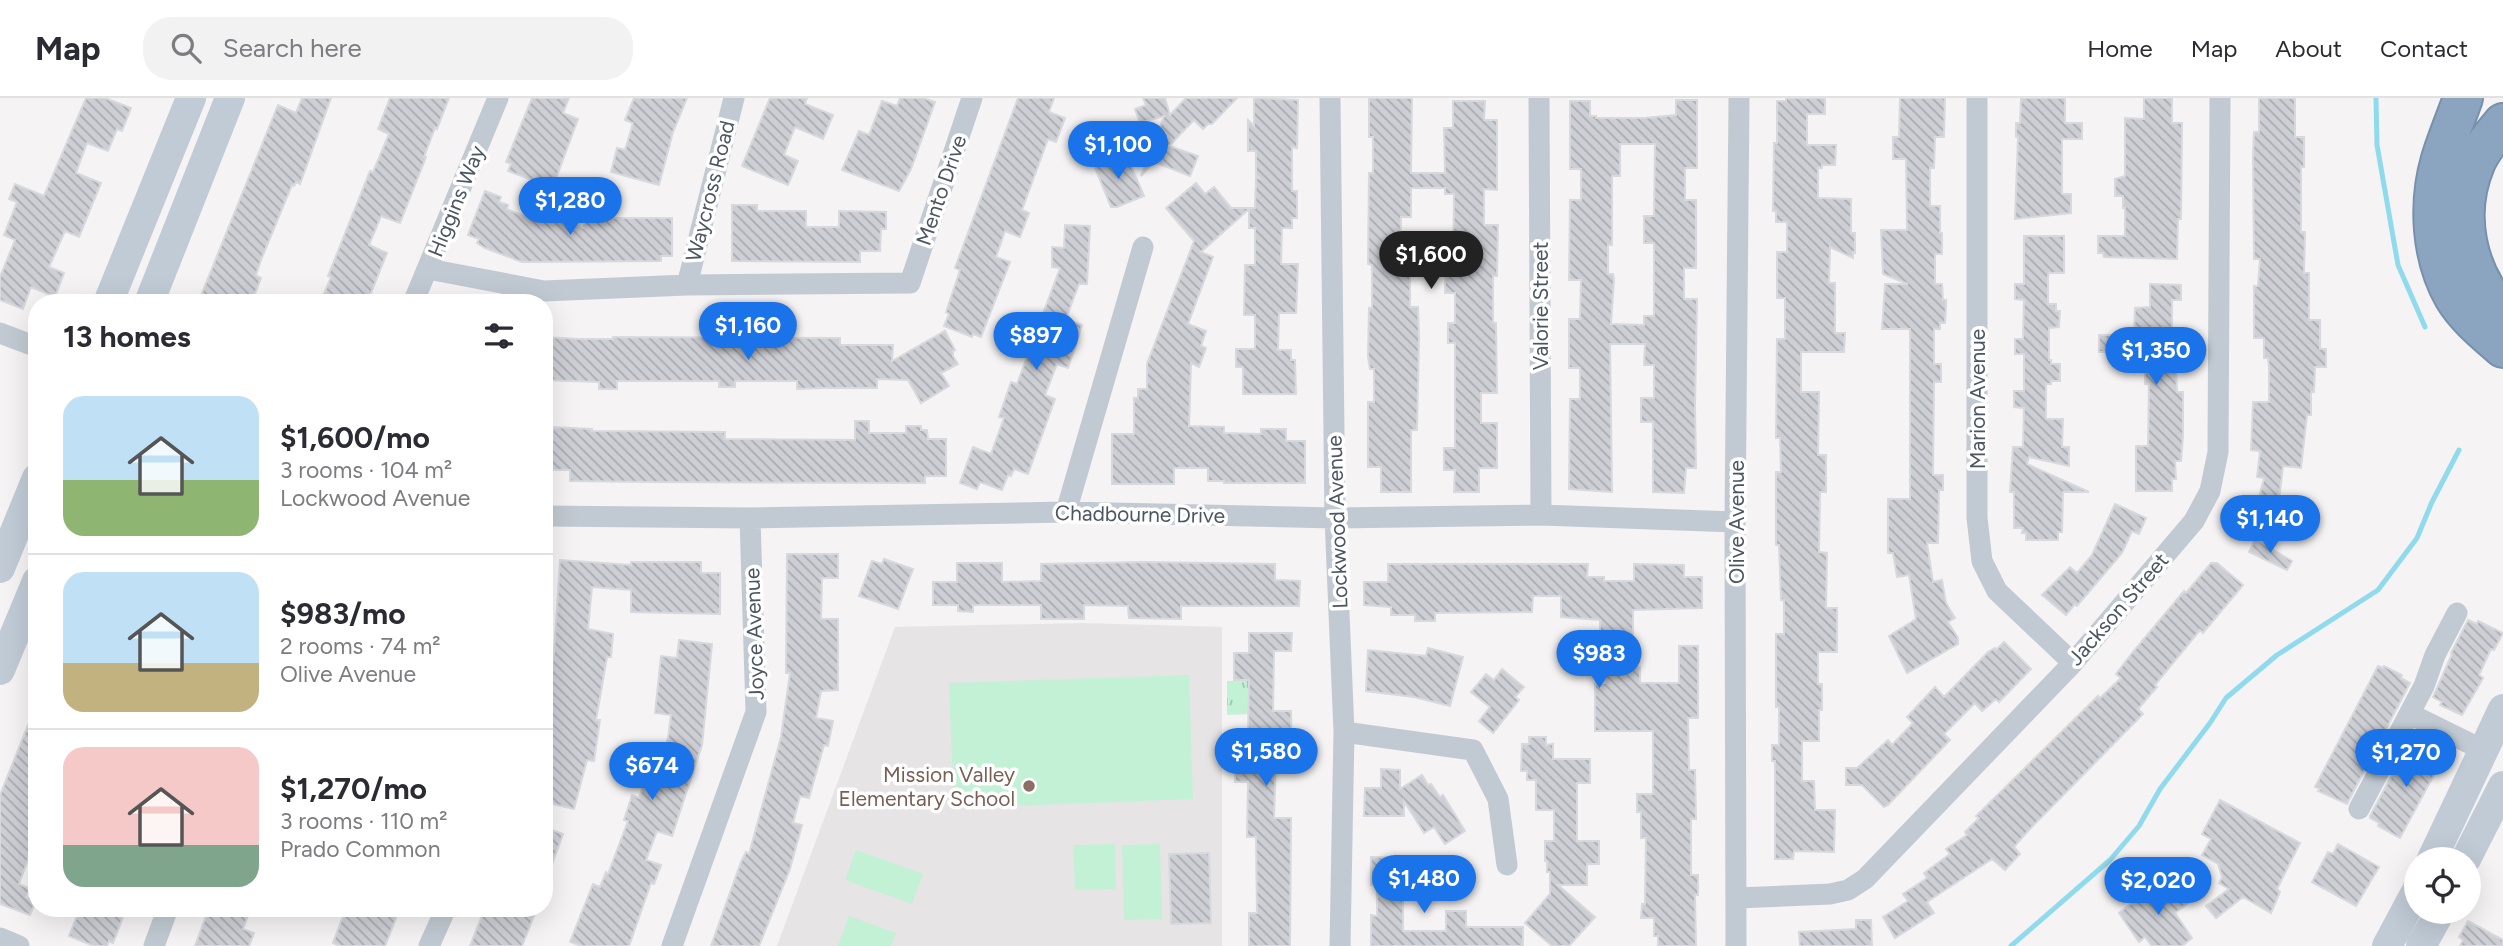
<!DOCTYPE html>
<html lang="en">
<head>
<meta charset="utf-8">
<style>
  :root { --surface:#fff; --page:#f2f2f3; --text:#2b2b33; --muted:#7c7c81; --line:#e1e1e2; --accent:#1a73e8 }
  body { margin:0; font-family:Figtree,sans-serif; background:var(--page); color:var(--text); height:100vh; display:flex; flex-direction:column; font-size:26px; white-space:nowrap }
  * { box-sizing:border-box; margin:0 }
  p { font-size:23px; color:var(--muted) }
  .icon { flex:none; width:38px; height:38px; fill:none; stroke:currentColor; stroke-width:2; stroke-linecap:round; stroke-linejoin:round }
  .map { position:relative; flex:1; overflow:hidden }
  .side { position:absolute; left:28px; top:196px; width:525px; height:623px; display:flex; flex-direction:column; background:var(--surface); border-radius:28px; box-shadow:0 7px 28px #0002 }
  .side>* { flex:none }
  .buttons { position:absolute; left:2404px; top:749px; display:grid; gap:14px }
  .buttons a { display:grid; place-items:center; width:77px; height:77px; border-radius:50%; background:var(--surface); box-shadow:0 7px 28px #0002; font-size:35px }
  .price { position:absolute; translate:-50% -60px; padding:0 16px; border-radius:24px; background:var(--accent); color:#fff; font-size:23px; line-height:46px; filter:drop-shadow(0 2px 4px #0008) }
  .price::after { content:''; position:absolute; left:50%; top:42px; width:21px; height:16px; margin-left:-10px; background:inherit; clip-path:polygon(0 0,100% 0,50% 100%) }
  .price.selected { background:#222; color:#fff }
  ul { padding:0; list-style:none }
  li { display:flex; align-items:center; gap:21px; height:175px; padding:0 35px }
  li+li { border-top:2px solid var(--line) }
  li span { display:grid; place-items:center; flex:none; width:196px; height:140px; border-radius:21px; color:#555 }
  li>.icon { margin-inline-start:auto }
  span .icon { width:84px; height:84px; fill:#fffc; stroke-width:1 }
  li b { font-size:30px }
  h2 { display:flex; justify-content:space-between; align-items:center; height:84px; padding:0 35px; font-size:30px }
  header { display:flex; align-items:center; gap:42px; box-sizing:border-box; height:98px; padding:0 35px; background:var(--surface); border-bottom:2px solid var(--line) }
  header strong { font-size:33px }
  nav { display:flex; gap:38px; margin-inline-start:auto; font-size:24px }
  .search { width:490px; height:63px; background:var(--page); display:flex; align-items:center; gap:18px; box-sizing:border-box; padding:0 24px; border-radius:28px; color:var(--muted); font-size:26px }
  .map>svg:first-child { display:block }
</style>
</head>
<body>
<header>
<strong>Map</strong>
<div class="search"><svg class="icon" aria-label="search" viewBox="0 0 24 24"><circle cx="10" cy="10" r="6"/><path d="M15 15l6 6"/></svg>Search here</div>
<nav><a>Home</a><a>Map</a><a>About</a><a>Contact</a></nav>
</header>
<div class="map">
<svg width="2503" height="848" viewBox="0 0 2503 848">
  <defs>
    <pattern id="grass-tufts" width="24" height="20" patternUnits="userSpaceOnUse" patternTransform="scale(1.75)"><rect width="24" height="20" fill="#c3f1d5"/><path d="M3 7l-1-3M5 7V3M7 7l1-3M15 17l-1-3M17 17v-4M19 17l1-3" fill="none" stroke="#a0c6b0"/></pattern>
    <pattern id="building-back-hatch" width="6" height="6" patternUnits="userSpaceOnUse" patternTransform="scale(1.75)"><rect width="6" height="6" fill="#cdcfd5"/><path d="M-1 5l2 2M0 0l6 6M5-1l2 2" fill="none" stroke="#a8abb0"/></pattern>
  </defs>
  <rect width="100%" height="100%" fill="#f5f3f3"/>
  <path fill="#e6e4e5" d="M1082,525L1222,529V848H777L895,529Z"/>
  <path fill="url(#grass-tufts)" d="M1227,583H1250V616L1227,617Z"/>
  <path fill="#c3f1d5" d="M1189,577L1193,701L954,710L949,585Z
    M1115,746L1116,791L1075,792L1073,747Z
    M1160,746L1162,821L1124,822L1122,747Z
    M856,752L923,776L912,806L845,782Z
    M849,818L896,835L891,848H838Z"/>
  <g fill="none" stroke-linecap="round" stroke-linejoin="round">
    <path stroke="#90daee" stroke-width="5" d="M2376,0L2377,47L2398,167L2425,229
      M2011,848L2110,762L2139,728L2160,691L2210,625L2226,600L2277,557L2378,492L2417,440L2432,404L2459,352"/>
  </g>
  <path fill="url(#building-back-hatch)" stroke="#d7d9de" stroke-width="2" fill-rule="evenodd" d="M86,0H105L131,10L122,33L117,31L108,53L87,45L76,75L101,85L79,139L65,133L49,169L64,175L55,199L31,189L23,211L0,202V179L15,142L4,137L17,104L9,101L15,86L44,98Z
    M302,0H331L300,86L296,84L294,88L292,87L261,162L256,177L261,180L252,204L237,198L235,205H198L278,7L296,15Z
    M390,0H449L437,31L435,30L424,59H426L400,125L381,118L369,147L387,155L367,205H320L331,179L328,178L370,73L373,74L389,36L378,31Z
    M532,0H569L563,15L578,21L554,86L547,84L545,87L508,73L511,66L506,64Z
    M634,0H687L673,34L659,87L611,74L617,50L625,52L633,25L625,22Z
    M770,0H807L805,6L833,17L823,41L795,29L784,57L798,63L788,87L742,68Z
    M900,0H923L935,4L911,71L899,93L842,72L859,33L869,37L882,3L897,8Z
    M1018,0H1054L1049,14L1065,20L1056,44L1048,41L1022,112L1029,115L1020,139L1005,133L996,159L1010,164L981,239L973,236L972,239L944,228L949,216L946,214L960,172L955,170Z
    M1143,0H1165L1170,17L1186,0H1237L1212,26H1208L1203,31L1194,22L1169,48L1198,58L1190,78L1154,64L1141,78L1164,18L1140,25L1135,11L1146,7Z
    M1254,0L1298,2L1297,50L1292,49V93H1297V120H1292V130H1282L1281,166H1298L1296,215H1279L1278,252H1291V262H1295L1296,296H1243V269H1236V251H1255V217H1244L1245,167H1255V130H1249V111L1201,154L1213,159L1188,226L1206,233L1201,248L1206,250L1199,269L1191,265L1189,328L1224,329V335L1261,336V331H1286V343H1305V385H1224V383H1208V370H1174V386H1112V336H1134V300H1138V291H1147V266L1194,143L1166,110L1196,85L1205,96L1214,89L1231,110H1255L1256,79L1260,81L1256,77V53H1248V22L1254,28Z
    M1369,0H1412L1411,75H1445L1444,30H1453V3H1485L1484,22H1497V92L1484,91V127H1498L1497,178H1493V225H1496L1497,295H1481V325H1497V370H1479V394H1454L1455,372H1444V350H1455V245H1448V225H1455V195H1445V169H1453L1454,96H1445V90H1411V119H1401L1400,154H1424V175H1410V209H1418L1419,240L1417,332H1411V394H1381V369H1368V304H1374V271H1370L1368,259L1369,210H1372V167L1368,166L1369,75H1373V39H1369Z
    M1786,0H1825V16H1807V47H1836L1835,67H1822V70H1818V100L1851,101V135H1855V155L1853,154V160L1830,149L1829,185H1835V235H1845L1844,254H1801V294H1819L1818,357H1826V394H1820L1819,454L1827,455L1826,510H1837V554H1818V586H1822V612H1819V643H1802V683H1814L1815,712H1835L1834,754L1794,753L1793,761H1775V663H1772V647H1779V609H1776V536H1784V502H1781L1779,447H1776V374H1781L1780,340H1776L1777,241H1785V200H1777V154H1787V124H1776V113H1773L1774,45H1777V3H1786Z
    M1900,0H1945L1944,39H1935L1934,70H1930V108H1940V135H1942V156H1935V186H1942L1943,202H1946V209L1945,225H1940V231H1934V266H1941V284H1934L1933,377H1943V392H1939L1938,445H1927L1933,484L1942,482L1946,505L1955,520L1948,524L1958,540V546L1907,575L1889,538L1916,521L1909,477L1897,479L1893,455H1888V401H1910V231H1882L1885,186H1908L1883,176L1881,132H1907L1906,61H1893V39H1899Z
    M2021,0H2065V25H2082V41H2062V96H2071V115L2015,121L2018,39H2016V25H2020Z
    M2144,0H2172V25H2182L2181,121H2178L2177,161L2104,159L2103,155H2098V138H2125V109L2123,110V98H2115V81L2125,78V20L2144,21Z
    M2259,0H2295V39H2304V69H2301V134H2305L2304,175H2309V222H2320V251H2326V269H2315L2314,294H2311V317H2307L2301,370L2283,368L2279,402L2305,409L2296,438L2252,426L2264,380L2257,379L2260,353L2251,352L2253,304H2269V269L2268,260H2264V240H2254V188H2258L2260,161H2254L2253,59L2254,34H2259Z
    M1676,2H1697V70H1685V102H1696V170H1684V201H1697L1695,308L1696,370H1686L1684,395L1653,394V324H1641V300H1654V267H1644L1645,246H1610L1612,394L1569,391L1570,301H1580V270H1569V221H1580L1581,182H1569L1570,102H1581V71H1570V3H1590V18H1596V20H1644L1676,17ZM1620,46H1655L1654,118H1644V145H1654V218H1644V227L1611,226L1614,181L1613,176H1608V147H1612V78H1620Z
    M1122,56L1129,63L1144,98L1117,109H1111L1093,65L1111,58L1113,64Z
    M485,93L501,99L499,104L508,107L507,111L528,120H557L583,130L587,120H672V158H661V163L522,164L485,150L477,145L479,141L468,137Z
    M732,107H757V113H806V129H839V113L886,114V131H881L880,153H860V164L732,163Z
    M1065,127L1090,128L1087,186H1079L1066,221L1082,227L1074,252L1068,270L1057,266L1045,297L1055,301L1028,376L1014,371L1011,378L1008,377L1002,392L980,384L977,391L960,385L973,349L991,356L1004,320L999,319L1011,284L1017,286L1028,256L1015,251L1022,232L1035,237L1060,170L1052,169V149L1064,150Z
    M2024,138H2064V175H2049L2048,178V206H2056V213H2060L2059,229L2049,230V262H2051V266H2060V283H2051V286H2046V321H2063L2062,349H2069V368L2029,359L2027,366L2089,394H2063L2062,434H2058V442H2026V435H2022L2023,430H2014V394H2010L2013,349H2023L2024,310L2014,309V293H2024V256H2015V241H2023L2024,202L2015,201V186H2024Z
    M2150,186L2181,187V202H2172V241H2175L2177,294H2183V338L2181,363H2175L2176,381H2172V393H2136V348H2148L2149,286H2145V269H2128V254H2099V237H2134L2135,210L2150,209Z
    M945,233L955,252L953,253V258L958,266L941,275L949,288L921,305L908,282L877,281V290H823L797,291V283H735V289H719V283H617V291H599V284L544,282V239L578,241H613V239L840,240V247H893L892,263Z
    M855,323H869V335H906V328H921V332H927L928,341H946V378H925V385L648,384L570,383V372H551L553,329L592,331V333L725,334V341L855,342Z
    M2115,406L2146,420L2139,436L2132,433L2122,455L2077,508L2075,506L2066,517L2042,497L2070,469L2077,475L2092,457Z
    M2255,441L2292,463L2287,472L2249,454Z
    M787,456H838V480H822L821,521H838V592L821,593L816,620L833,623L828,648L824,647L809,700L800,698L793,725L802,727L790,771L759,848H711L741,764L746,754L749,756L781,639L790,575H786Z
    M884,461L913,471L898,511L859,498L872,463L882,466Z
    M560,462L631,467V464H701V475H720V516L631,514V492L592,489L588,531L613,536L611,559H607L596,622H600L594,663L587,662L574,711L544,704V618L554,555Z
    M1144,464L1275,466V482L1300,483L1299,508H1181V521L1129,520L1128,508L1084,507V521H1041V507H973V514L958,513V507H933V484H957V465H1002V484L1041,483V466H1042Z
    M2211,465H2217L2243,487L2203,535L2200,532L2155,587L2157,589L2138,611L2143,616L2029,732L2014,749L2020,756L2005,772L1992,761L1927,804L1934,815L1895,840L1883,819L1908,803L1903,796L1927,780L1924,775L1950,756L1946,751L1967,737L1965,734L1979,720L1976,718L2098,598L2100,600L2121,580L2116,576L2132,555L2184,493L2186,495Z
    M1388,466H1588L1587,479H1604V483H1634V466L1684,467V479H1702V510L1633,512V569H1640V585H1679V548H1698V620H1688L1689,672H1695L1696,721H1691V777H1698V797H1695L1696,848H1658V838H1654V820H1641L1642,806H1645L1646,740H1641V714H1637V696H1653V633H1595V585H1605V539H1600V522L1561,519V498H1533L1532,514L1435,515V523H1415V517H1391V509L1364,507V484H1388Z
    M2468,522L2477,526L2478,523L2503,535L2494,552L2491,551L2479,577L2483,580L2462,617L2440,607L2442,604L2433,599L2452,556L2451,555Z
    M1249,535H1292L1291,553H1274L1273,613H1291L1292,659H1276L1274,720H1291L1290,848H1249V815H1257L1256,739H1247L1248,684H1235V640H1248L1249,582H1234V555H1249Z
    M679,542L712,546L702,647L672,738L657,733L646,762L661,767L654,786L651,785L629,848H582L570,844L593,786L600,789L606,774L608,776L628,723L624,722L632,697L639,700L654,653L663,656L668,640L671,617L655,615L661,558L677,560Z
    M2004,544L2031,571L1999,604L1996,601L1982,613L1975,605L1944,636L1950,642L1888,707L1884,709L1862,687H1846V670H1857L1888,642L1892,647L1913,625L1907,619L1935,589L1944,599L1988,554L1995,550L1996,552Z
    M1428,550L1463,559L1450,608L1414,599L1366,593L1368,552L1426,558Z
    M2378,568L2383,570L2384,568L2402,577L2401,580L2410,585L2347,706L2318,693L2320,691L2315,689Z
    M1502,571L1524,589L1515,599L1519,602L1493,635L1479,623L1490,609L1471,594L1486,576L1494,582Z
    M36,607L37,738L19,786L30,791L26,799L36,803L30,817L0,806V697Z
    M1529,639H1546V647L1553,646V661H1590V685H1577V743H1599V766H1587V787H1558L1595,819L1569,848H1552L1525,825L1550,796V774H1547V763H1545V743H1554V712H1536V682H1527V673H1521L1522,646H1529Z
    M2409,645L2418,650L2420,648L2443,660L2400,740L2378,728L2379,725L2370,720V718Z
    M1381,671L1400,672V691L1422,677L1428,687L1431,686L1440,699L1443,697L1465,733L1445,746L1434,729L1424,735L1404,703V718H1364L1365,690H1381Z
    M2220,702L2300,745L2277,791L2280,794L2271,815L2243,799L2216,820L2206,808L2229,791L2219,785L2222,779L2218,766L2202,757L2211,741L2202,736Z
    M544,729L563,736L546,783H544Z
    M2338,746L2379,769L2356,808L2312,784L2328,754L2333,756Z
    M1209,755L1211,825L1171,826L1169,756Z
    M1371,759L1404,760L1403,775H1421V795H1403V833H1446V813H1466V829H1523V848H1371V817L1377,818V787H1371Z
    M2161,782L2165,787L2171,783L2188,805L2175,815L2192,840L2182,848H2152L2145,839L2139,844L2119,815Z
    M91,810H116L125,814L113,845L109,843L107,848H94L69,838L79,813L88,817Z
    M209,810H251L243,831L254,835L249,848H195Z
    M346,810H400L385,848H340L333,845Z
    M485,810H537L522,848H470Z
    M1856,822H1871L1872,848H1800L1799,834L1856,831Z
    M2468,823L2503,842V848H2460L2463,842L2459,839Z"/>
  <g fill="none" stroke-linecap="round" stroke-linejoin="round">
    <defs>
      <path id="motorway" d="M2463,0C2456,20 2447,41 2441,61C2428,105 2431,159 2454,199C2466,219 2486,235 2503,250
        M2503,25C2493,37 2481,51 2475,66C2454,116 2466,175 2503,214"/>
    </defs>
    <use href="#motorway" stroke="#7690ad" stroke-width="42"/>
    <path stroke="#c1cad2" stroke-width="21" d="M1330,0L1335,420L1344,634L1340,848
      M1539,0L1541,417
      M1977,0V420L1982,463L1997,493L2073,565
      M428,171L544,193L687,187L910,185L972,0
      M687,187L734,0
      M413,205L498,0
      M0,235L37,249
      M1066,414L1143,149
      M544,418L750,420L1066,414L1335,420L1541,417L1735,424
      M2410,616L2483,652
      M1344,634L1473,652L1498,701L1507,767
      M2359,711L2424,588L2435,557L2457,515
      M1737,800L1830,796L1848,792L1865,781L2073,565L2194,423L2210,393L2218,354L2220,0
      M0,840L19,848
      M154,848L168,810
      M429,848L446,810
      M672,848L756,614L750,420
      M1736,848L1735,424L1739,0"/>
    <path stroke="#c1cbd6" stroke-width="30" d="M108,205L191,0
      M149,205L230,0
      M0,470L37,380
      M0,572L37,483
      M2432,761L2503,611
      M2466,761L2503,688
      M2387,848L2417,792
      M2421,848L2440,814"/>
    <use href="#motorway" stroke="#8ba5c1" stroke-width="38"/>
  </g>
  <circle fill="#8d6e63" stroke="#fff" stroke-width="2.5" cx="1029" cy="688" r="7"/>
  <g text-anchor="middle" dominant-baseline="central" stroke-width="7" stroke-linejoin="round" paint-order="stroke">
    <g font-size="21" fill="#4a5661" stroke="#fff">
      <text transform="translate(941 92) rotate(-71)">Mento Drive</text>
      <text transform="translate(710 93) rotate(-76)">Waycross Road</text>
      <text transform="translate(456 103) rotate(-68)">Higgins Way</text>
      <text transform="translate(1540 208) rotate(-90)">Valorie Street</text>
      <text transform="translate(1977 301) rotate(-90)">Marion Avenue</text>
      <text transform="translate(1140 416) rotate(1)">Chadbourne Drive</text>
      <text transform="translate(1337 424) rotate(-92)">Lockwood Avenue</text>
      <text transform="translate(1736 424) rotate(-90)">Olive Avenue</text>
      <text transform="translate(2118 511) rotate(-49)">Jackson Street</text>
      <text transform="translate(754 536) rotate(-92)">Joyce Avenue</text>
    </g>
    <g font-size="21" fill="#785e54" stroke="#fff" text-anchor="end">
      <text x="1015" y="676">Mission Valley<tspan x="1015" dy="24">Elementary School</tspan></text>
    </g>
  </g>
</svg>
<div class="buttons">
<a><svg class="icon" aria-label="locate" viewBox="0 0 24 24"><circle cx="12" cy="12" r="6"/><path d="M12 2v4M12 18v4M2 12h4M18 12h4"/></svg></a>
</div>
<b class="price" style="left:1118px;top:83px">$1,100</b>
<b class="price" style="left:570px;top:139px">$1,280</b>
<b class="price selected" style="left:1431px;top:193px">$1,600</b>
<b class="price" style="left:748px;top:264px">$1,160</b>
<b class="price" style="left:1036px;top:274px">$897</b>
<b class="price" style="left:2156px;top:289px">$1,350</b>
<b class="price" style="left:2270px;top:457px">$1,140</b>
<b class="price" style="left:1599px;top:592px">$983</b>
<b class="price" style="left:1266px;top:690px">$1,580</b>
<b class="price" style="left:2406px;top:691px">$1,270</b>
<b class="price" style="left:652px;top:704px">$674</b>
<b class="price" style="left:1424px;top:817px">$1,480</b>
<b class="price" style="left:2158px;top:819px">$2,020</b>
<section class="side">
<h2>13 homes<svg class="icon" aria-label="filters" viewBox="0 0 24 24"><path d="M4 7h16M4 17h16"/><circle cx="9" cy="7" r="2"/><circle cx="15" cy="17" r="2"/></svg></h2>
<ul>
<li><span style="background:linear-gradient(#bfe0f5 60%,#8fb573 0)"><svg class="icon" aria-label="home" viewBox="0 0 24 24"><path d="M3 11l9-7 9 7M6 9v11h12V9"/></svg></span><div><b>$1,600/mo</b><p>3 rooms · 104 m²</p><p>Lockwood Avenue</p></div></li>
<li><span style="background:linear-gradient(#bfe0f5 65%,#c2b280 0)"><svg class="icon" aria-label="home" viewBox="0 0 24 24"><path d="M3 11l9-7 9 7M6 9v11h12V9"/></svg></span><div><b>$983/mo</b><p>2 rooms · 74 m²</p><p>Olive Avenue</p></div></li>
<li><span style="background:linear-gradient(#f6c9c9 70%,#7fa58c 0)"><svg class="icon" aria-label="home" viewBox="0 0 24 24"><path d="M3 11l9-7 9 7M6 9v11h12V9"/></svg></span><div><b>$1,270/mo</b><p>3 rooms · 110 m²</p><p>Prado Common</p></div></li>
</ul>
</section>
</div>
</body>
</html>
